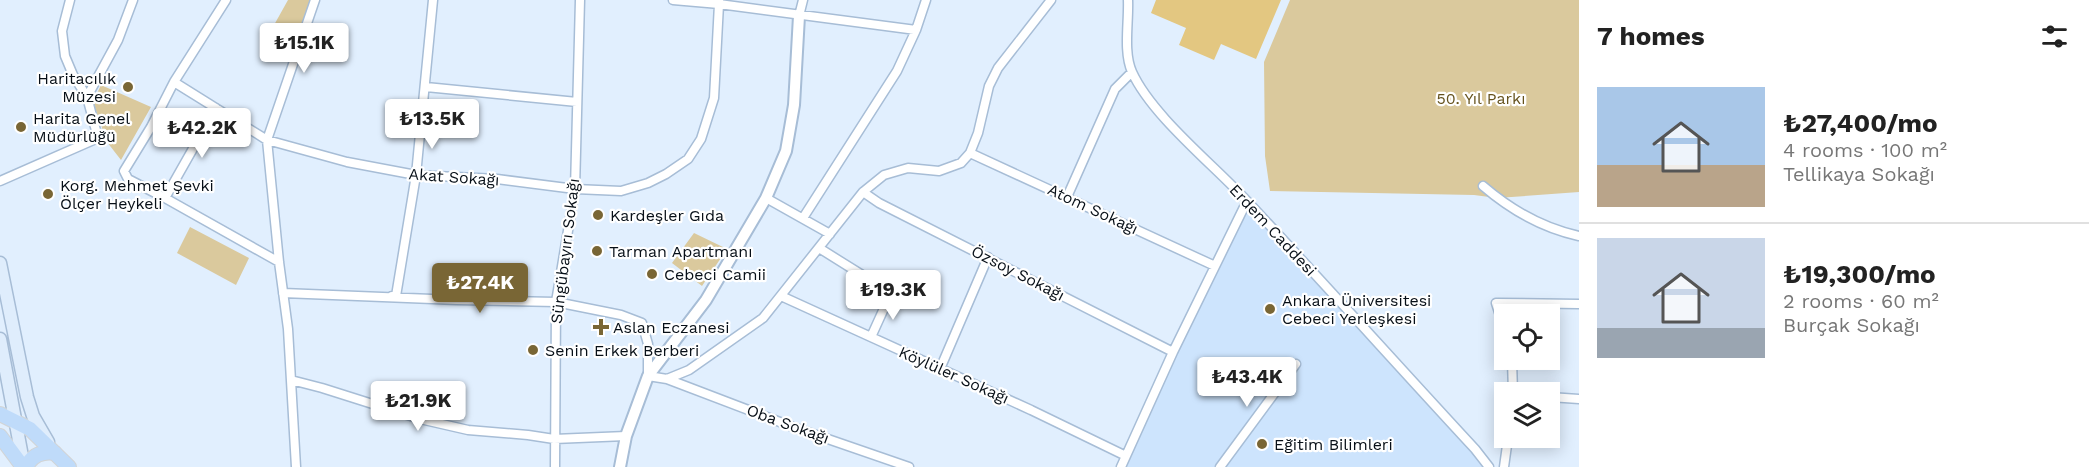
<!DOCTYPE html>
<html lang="en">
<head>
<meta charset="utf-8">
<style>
  :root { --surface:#fff; --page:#f6f6f6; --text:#222; --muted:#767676; --line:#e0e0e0; --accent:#796635 }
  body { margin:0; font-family:"Work Sans",sans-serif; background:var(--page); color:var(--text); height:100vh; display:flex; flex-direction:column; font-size:22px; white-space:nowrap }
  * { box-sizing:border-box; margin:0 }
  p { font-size:20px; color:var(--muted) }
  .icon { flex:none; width:33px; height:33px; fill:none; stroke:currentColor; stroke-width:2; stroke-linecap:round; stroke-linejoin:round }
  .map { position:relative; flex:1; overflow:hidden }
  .details { display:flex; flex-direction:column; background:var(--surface); width:510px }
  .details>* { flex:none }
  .fabs { position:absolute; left:1494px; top:304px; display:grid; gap:12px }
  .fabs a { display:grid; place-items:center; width:66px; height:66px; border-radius:0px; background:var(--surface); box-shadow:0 3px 15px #0003; font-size:30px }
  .price { position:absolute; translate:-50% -51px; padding:0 14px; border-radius:6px; background:#fff; color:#222; font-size:20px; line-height:39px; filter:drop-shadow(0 2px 3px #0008) }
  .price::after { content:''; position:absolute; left:50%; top:36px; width:18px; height:14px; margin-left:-9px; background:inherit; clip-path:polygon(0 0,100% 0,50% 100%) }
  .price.selected { background:var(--accent); color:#fff }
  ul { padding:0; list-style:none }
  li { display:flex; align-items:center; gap:18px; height:150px; padding:0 18px }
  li+li { border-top:2px solid var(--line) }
  li span { display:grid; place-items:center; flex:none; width:168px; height:120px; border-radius:0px; color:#555 }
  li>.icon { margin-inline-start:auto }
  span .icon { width:72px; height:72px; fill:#fffc; stroke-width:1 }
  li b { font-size:26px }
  h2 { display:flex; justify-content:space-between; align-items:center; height:72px; padding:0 18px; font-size:26px }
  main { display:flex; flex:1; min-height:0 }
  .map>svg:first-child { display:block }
</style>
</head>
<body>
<main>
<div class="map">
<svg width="1579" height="467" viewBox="0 0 1579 467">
  <rect width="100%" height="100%" fill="#e1effe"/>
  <path fill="#cde4fd" d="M1247,201L1489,467H1121Z"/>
  <path fill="#dac99d" d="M288,0H311L296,51L269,34Z
    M1290,0H1579V192L1497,198L1474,195L1270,191L1265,156L1264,62Z
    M101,85L151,107L121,160L107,142L93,102Z
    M190,227L249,258L236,285L177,253Z
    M694,233L727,249L702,286L672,263Z"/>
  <path fill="#e3c781" d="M1156,0H1281L1256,59L1221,44L1214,60L1179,45L1186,28L1151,13Z"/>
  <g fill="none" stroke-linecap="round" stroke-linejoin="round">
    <defs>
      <path id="minor" d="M226,0L174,82L151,127L124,171L128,179L165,198L279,262
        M673,0L719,4V0
        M1128,0C1129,22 1123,52 1132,72C1152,116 1214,165 1247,201C1324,283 1399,367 1475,449L1489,467
        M799,16L803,0
        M174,82L267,140L347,162L416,175L497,179L575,189L621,191L648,183L666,174L688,159L701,139L714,98L719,4L916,30
        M426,87L577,102
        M87,97L118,40L133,0
        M970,153L1215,266
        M0,181L98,138L87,97L73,75L65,56L62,31L70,0
        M1483,186C1511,210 1542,228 1579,236
        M863,192L879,203L1173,352
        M1067,197L1115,89L1132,72
        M165,198L216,108
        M766,198L830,234
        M803,218L897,71L916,30L926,0
        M819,248L891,293L871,337
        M283,293L457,300L556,302L621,315L642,323L648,344V376L667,379L689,370L763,318L863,192L884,175L908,168L939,171L961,163L970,153L978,133L989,86L998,68L1051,0
        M392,296H396L416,175L433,0
        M781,296L1031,410L1126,456
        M1504,328L1496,303L1579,304
        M1512,360L1513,393
        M940,369L988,257
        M667,379L793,427L909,467
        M291,380L322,388L420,419L468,430L528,435L554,439L626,436
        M1550,397L1579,399
        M296,467L288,329L279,262L267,140L315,0
        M555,467L556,302L575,189L580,0
        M1121,467L1173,352L1247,201
        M1220,467L1296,364
        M1504,467L1508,438"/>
      <path id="tertiary" d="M620,467L626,436L648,376L706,300L766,198L786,151L794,105L799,16"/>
      <path id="secondary" d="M0,263L27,397L33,416L48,442
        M0,339L24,467"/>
      <path id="primary" d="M0,414L30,429L69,467
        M0,436L23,467
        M26,467C32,455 42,451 55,453"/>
    </defs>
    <use href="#minor" stroke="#a7bdd6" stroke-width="11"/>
    <use href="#tertiary" stroke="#a7bdd6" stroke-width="14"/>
    <use href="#secondary" stroke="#a7bdd6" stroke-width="15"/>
    <use href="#primary" stroke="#d2d4d5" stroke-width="16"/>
    <use href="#minor" stroke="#fff" stroke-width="8"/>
    <use href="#tertiary" stroke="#fff" stroke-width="10"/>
    <use href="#secondary" stroke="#dfedfc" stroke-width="12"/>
    <use href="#primary" stroke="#bfdbfa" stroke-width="14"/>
  </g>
  <g fill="#796635" stroke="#fff" stroke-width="2">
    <circle cx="128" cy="87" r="6"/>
    <circle cx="21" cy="127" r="6"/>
    <circle cx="48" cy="194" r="6"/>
    <circle cx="598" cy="215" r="6"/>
    <circle cx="597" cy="251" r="6"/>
    <circle cx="652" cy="274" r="6"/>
    <circle cx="1270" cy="309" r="6"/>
    <path d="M598 318h6v6h6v6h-6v6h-6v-6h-6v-6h6z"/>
    <circle cx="533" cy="350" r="6"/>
    <circle cx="1262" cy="444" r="6"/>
  </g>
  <g text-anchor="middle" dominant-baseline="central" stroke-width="4.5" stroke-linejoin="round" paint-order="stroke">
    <g font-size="16" fill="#070f17" stroke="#fff" text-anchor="start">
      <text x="116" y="78" text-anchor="end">Haritacılık<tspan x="116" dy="18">Müzesi</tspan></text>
      <text x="33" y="118">Harita Genel<tspan x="33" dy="18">Müdürlüğü</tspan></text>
      <text x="60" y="185">Korg. Mehmet Şevki<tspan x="60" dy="18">Ölçer Heykeli</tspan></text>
      <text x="610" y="215">Kardeşler Gıda</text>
      <text x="609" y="251">Tarman Apartmanı</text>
      <text x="664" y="274">Cebeci Camii</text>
      <text x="1282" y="300">Ankara Üniversitesi<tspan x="1282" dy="18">Cebeci Yerleşkesi</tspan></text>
      <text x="613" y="327">Aslan Eczanesi</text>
      <text x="545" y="350">Senin Erkek Berberi</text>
      <text x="1274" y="444">Eğitim Bilimleri</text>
    </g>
    <g font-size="16" fill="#65521d" stroke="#fff">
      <text x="1481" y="98">50. Yıl Parkı</text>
    </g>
    <g font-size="16" fill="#070f17" stroke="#fff">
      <text transform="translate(454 177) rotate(4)">Akat Sokağı</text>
      <text transform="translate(1093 209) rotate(25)">Atom Sokağı</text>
      <text transform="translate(1273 230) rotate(47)">Erdem Caddesi</text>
      <text transform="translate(565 251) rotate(-83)">Süngübayırı Sokağı</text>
      <text transform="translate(1018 273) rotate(27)">Özsoy Sokağı</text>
      <text transform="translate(954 375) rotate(24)">Köylüler Sokağı</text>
      <text transform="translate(788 424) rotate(20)">Oba Sokağı</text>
    </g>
  </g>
</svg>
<div class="fabs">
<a><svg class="icon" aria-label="locate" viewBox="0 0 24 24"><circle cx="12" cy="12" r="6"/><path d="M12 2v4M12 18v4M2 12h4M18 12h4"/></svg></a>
<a><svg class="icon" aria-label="layers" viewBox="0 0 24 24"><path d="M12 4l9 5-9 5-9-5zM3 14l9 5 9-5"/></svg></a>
</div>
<b class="price" style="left:304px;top:74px">₺15.1K</b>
<b class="price" style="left:432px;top:150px">₺13.5K</b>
<b class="price" style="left:202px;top:159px">₺42.2K</b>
<b class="price selected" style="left:480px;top:314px">₺27.4K</b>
<b class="price" style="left:893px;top:321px">₺19.3K</b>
<b class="price" style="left:1247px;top:408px">₺43.4K</b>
<b class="price" style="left:418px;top:432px">₺21.9K</b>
</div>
<section class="details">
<h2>7 homes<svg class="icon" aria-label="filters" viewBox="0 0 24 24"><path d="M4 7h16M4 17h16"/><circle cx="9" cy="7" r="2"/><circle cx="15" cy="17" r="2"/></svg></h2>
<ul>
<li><span style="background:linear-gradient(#a9c7e8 65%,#b9a48a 0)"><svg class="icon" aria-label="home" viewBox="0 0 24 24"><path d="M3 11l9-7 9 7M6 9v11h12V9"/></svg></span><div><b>₺27,400/mo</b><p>4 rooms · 100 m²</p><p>Tellikaya Sokağı</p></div></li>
<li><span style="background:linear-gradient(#c9d6e8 75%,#9aa5b1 0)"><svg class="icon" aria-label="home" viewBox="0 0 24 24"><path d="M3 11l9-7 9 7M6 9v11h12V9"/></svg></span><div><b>₺19,300/mo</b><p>2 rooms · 60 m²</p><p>Burçak Sokağı</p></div></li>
</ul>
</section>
</main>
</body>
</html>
